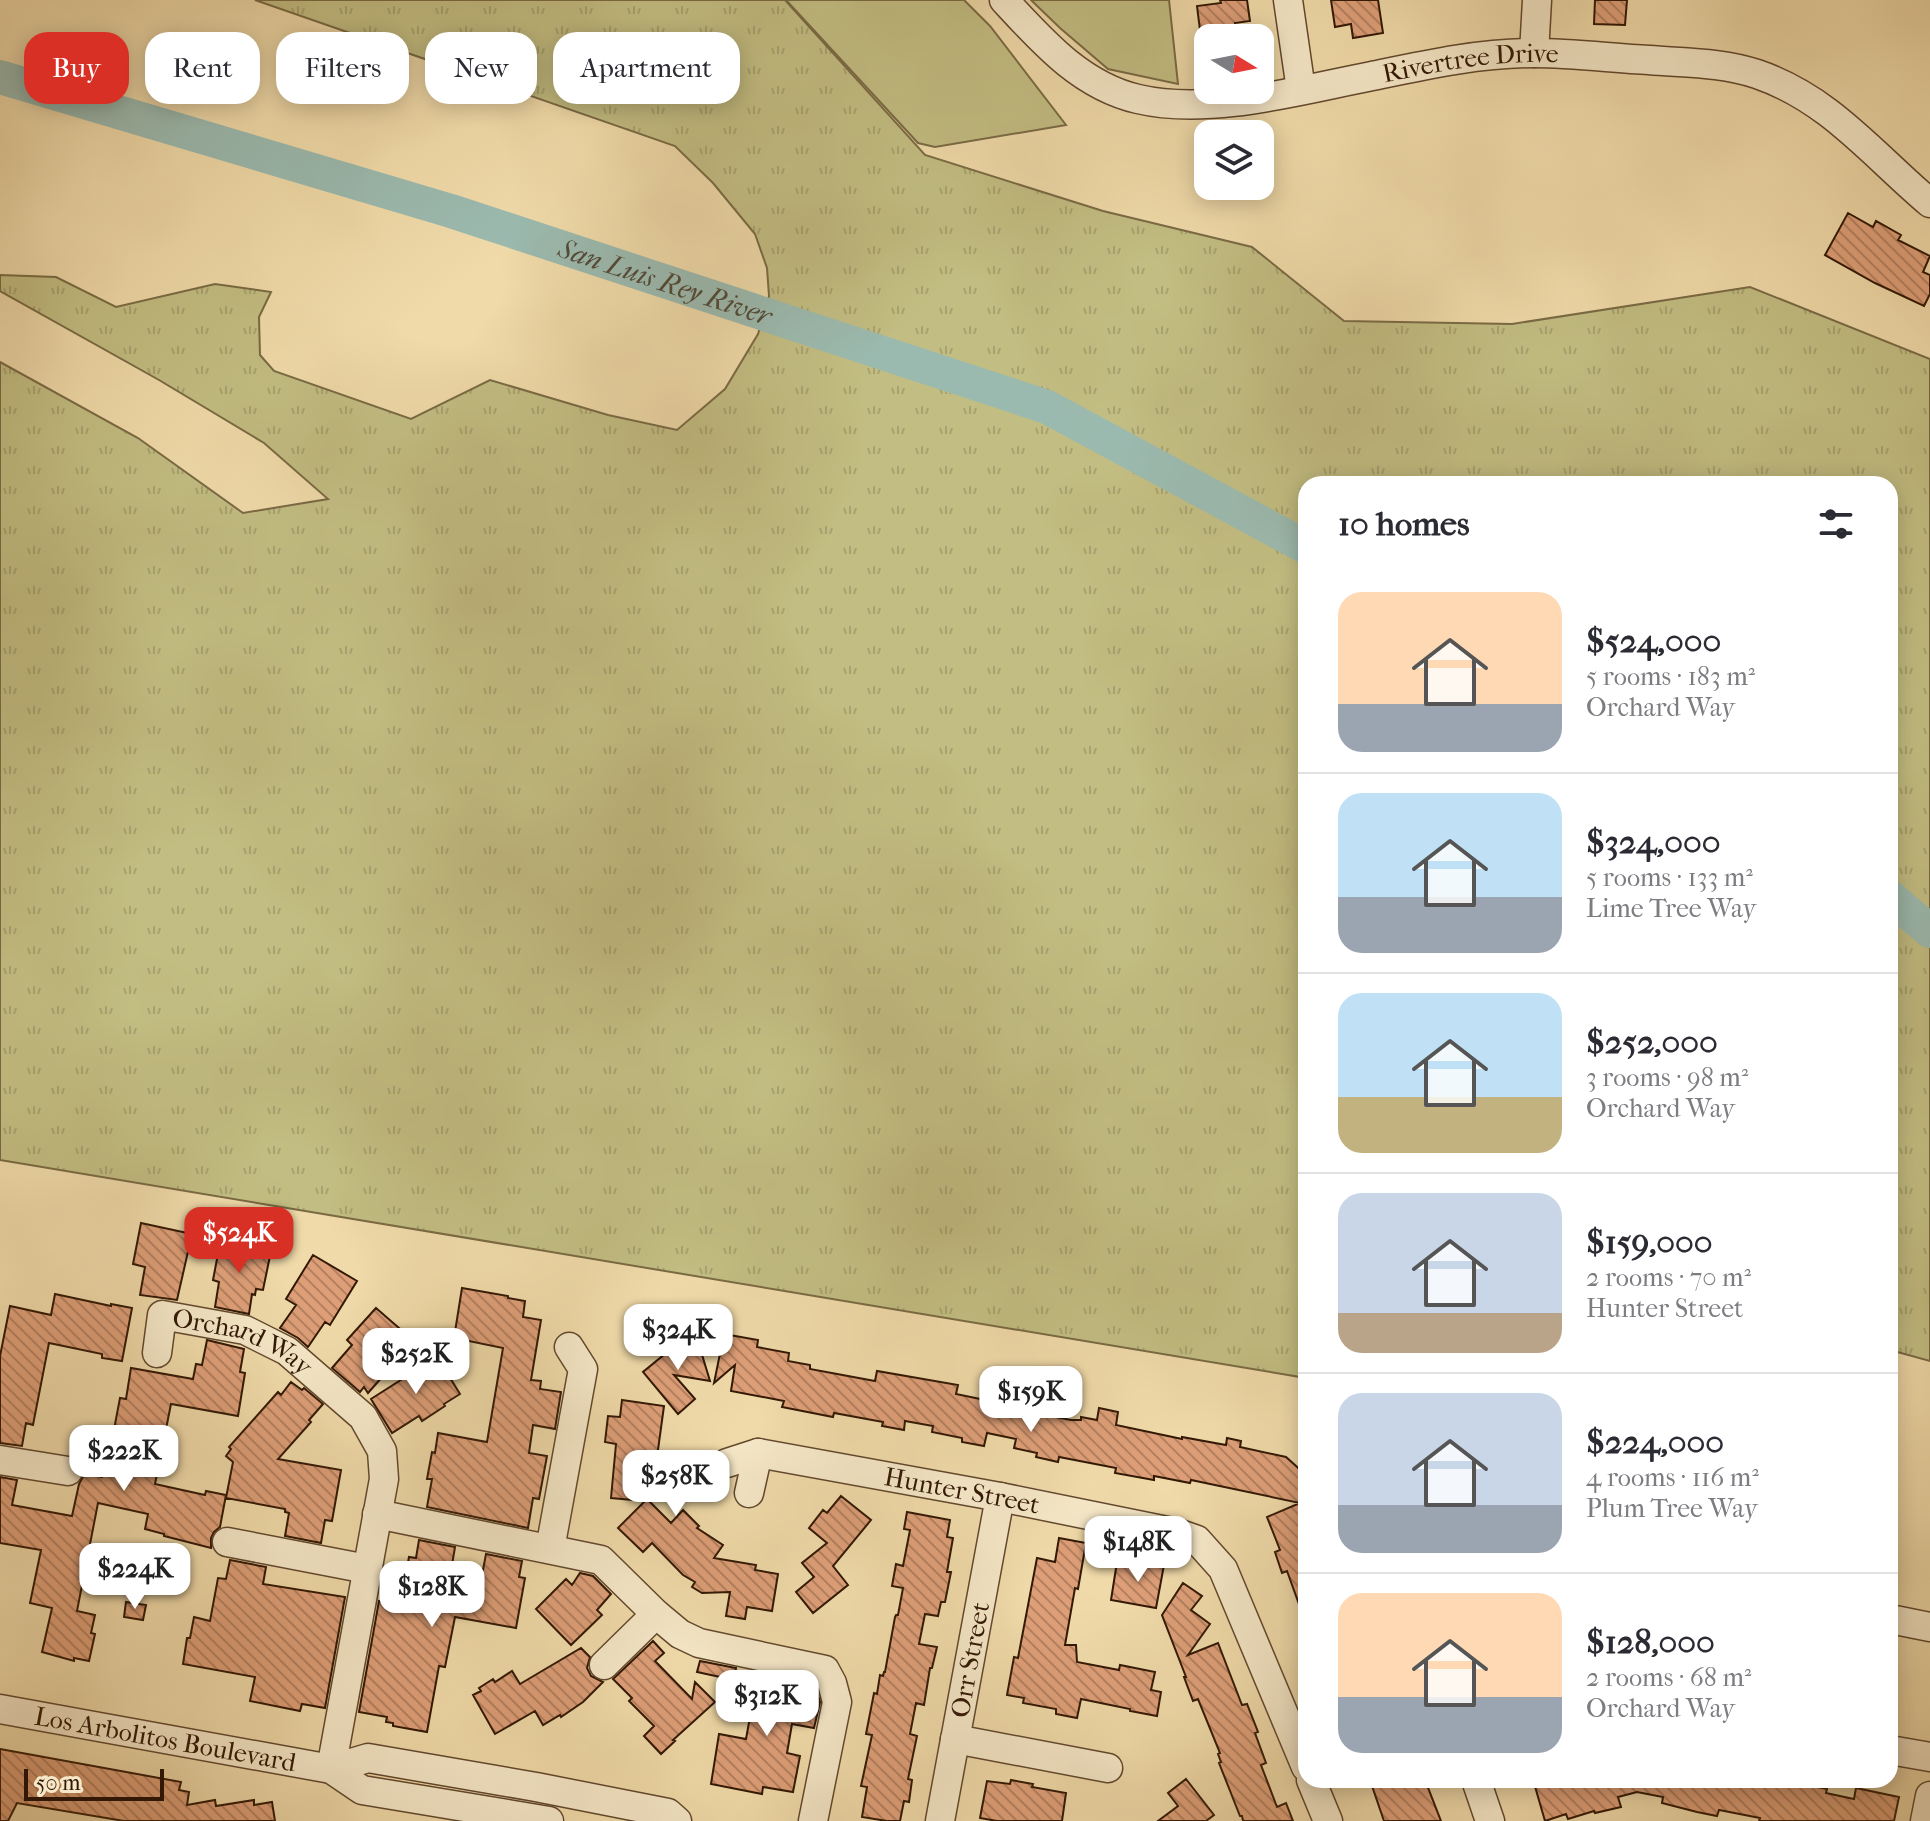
<!DOCTYPE html>
<html lang="en">
<head>
<meta charset="utf-8">
<style>
  :root { --surface:#fff; --page:#f7f7f7; --text:#2b2b33; --muted:#7c7c81; --line:#e1e1e2; --accent:#d93025 }
  body { margin:0; font-family:"IM FELL French Canon",serif; background:var(--page); color:var(--text); height:100vh; display:flex; flex-direction:column; font-size:30px; white-space:nowrap }
  * { box-sizing:border-box; margin:0 }
  p { font-size:26px; color:var(--muted) }
  .icon { flex:none; width:44px; height:44px; fill:none; stroke:currentColor; stroke-width:2; stroke-linecap:round; stroke-linejoin:round }
  .map { position:relative; flex:1; overflow:hidden }
  .drawer { position:absolute; left:1298px; top:476px; width:600px; height:1312px; display:flex; flex-direction:column; background:var(--surface); border-radius:24px; box-shadow:0 4px 20px #0003 }
  .drawer>* { flex:none }
  .hud { position:absolute; left:24px; top:32px; width:760px; height:72px; display:flex; gap:16px }
  .needle { width:52px; rotate:100deg }
  .tools { position:absolute; left:1194px; top:24px; display:grid; gap:16px }
  .tools a { display:grid; place-items:center; width:80px; height:80px; border-radius:16px; background:var(--surface); box-shadow:0 4px 20px #0003; font-size:40px }
  .scale { position:absolute; left:24px; bottom:20px; width:140px; box-sizing:border-box; padding-left:8px; border:4px solid #321805; border-top:0; font-size:22px; line-height:28px; white-space:nowrap; color:#321805; -webkit-text-stroke:6px #f5e7c7; paint-order:stroke }
  .price { position:absolute; translate:-50% -68px; padding:0 18px; border-radius:16px; background:#fff; color:#222; font-size:26px; line-height:52px; filter:drop-shadow(0 2px 4px #0008) }
  .price::after { content:''; position:absolute; left:50%; top:48px; width:24px; height:18px; margin-left:-12px; background:inherit; clip-path:polygon(0 0,100% 0,50% 100%) }
  .price.active { background:var(--accent); color:#fff }
  ul { padding:0; list-style:none }
  li { display:flex; align-items:center; gap:24px; height:200px; padding:0 40px }
  li+li { border-top:2px solid var(--line) }
  li span { display:grid; place-items:center; flex:none; width:224px; height:160px; border-radius:24px; color:#555 }
  li>.icon { margin-inline-start:auto }
  span .icon { width:96px; height:96px; fill:#fffc; stroke-width:1 }
  li b { font-size:34px }
  h2 { display:flex; justify-content:space-between; align-items:center; height:96px; padding:0 40px; font-size:34px }
  .pill { padding:0 28px; border-radius:24px; background:var(--surface); box-shadow:0 4px 20px #0003; font-size:28px; line-height:72px }
  .pill.active { background:var(--accent); color:#fff }
  .map>svg:first-child { display:block }
</style>
</head>
<body>
<div class="map">
<svg width="1930" height="1821" viewBox="0 0 1930 1821">
  <defs>
    <pattern id="grass-tufts" width="24" height="20" patternUnits="userSpaceOnUse" patternTransform="scale(2)"><rect width="24" height="20" fill="#c2bd82"/><path d="M3 7l-1-3M5 7V3M7 7l1-3M15 17l-1-3M17 17v-4M19 17l1-3" fill="none" stroke="#a7a26f"/></pattern>
    <pattern id="building-back-hatch" width="6" height="6" patternUnits="userSpaceOnUse" patternTransform="scale(2)"><rect width="6" height="6" fill="#de9f78"/><path d="M-1 5l2 2M0 0l6 6M5-1l2 2" fill="none" stroke="#b58160"/></pattern>
  </defs>
  <rect width="100%" height="100%" fill="#f0daa9"/>
  <filter id="stains"><feTurbulence type="fractalNoise" baseFrequency=".0025" numOctaves="4"/><feColorMatrix values="0 0 0 0 .2 0 0 0 0 .09 0 0 0 0 .02 0 0 0 .5 -.17"/></filter>
  <radialGradient id="worn" r=".72"><stop offset=".6" stop-color="#630" stop-opacity="0"/><stop offset="1" stop-color="#630" stop-opacity=".3"/></radialGradient>
  <path fill="url(#grass-tufts)" stroke="#7a6a44" stroke-width="2" d="M255,0H785L925,155L1103,211L1252,247L1344,321L1512,324L1750,287L1930,359V1361L1890,1350V484H1306V1378L0,1160V362L138,438L243,513L328,499L264,443L159,380L0,291V275L56,277L116,307L215,284L271,292L259,317L260,355L274,371L411,419L490,380L608,415L677,430L725,389L758,334L769,296L767,268L755,234L713,183L675,146Z"/>
  <path fill="#c2bd82" stroke="#7a6a44" stroke-width="2" d="M786,0H964L990,26L1066,125L935,147L918,143Z
    M1031,0H1169L1178,84L1108,69L1060,28Z"/>
  <g fill="none" stroke-linecap="round" stroke-linejoin="round">
    <g stroke="#9bbaaf" stroke-width="34">
      <path id="s1" d="M0,77L451,211L1047,407L1306,547"/>
      <path d="M1890,897L1930,931"/>
    </g>
  </g>
  <path fill="url(#building-back-hatch)" stroke="#321805" stroke-width="2" d="M1220,0H1247L1250,21L1235,23L1237,38H1201L1197,6L1221,3Z
    M1331,0H1378L1383,33L1353,38L1351,24L1335,27Z
    M1595,0H1627L1625,25L1594,24Z
    M1848,213L1873,227L1876,221L1901,235L1898,240L1930,256L1923,272L1930,275V294L1924,306L1875,283L1825,255Z
    M141,1223L192,1234L177,1300L140,1295L145,1267L133,1264Z
    M221,1238L237,1241V1244L271,1251L263,1290L256,1289L255,1295L252,1294L249,1314L215,1307L219,1282L213,1280Z
    M313,1255L357,1281L330,1325L325,1322L308,1347L298,1338L280,1328L296,1305L286,1299Z
    M462,1288L508,1296V1298L525,1301L523,1317L541,1320L531,1380L541,1381L540,1389L561,1392L555,1429L533,1425L529,1453L547,1456L539,1499L533,1498L528,1528L427,1507L432,1479H427L432,1452L435,1453L438,1433L487,1442L503,1348L454,1338Z
    M55,1294L111,1306V1304L132,1308L122,1361L102,1358V1354L49,1343L33,1425L26,1423L22,1446L0,1443V1356L10,1306L51,1315Z
    M376,1308L414,1341L368,1393L364,1387L360,1392L332,1368L352,1345L347,1340Z
    M724,1334L758,1340L757,1347L789,1353L788,1361L810,1365V1369L875,1381L877,1371L958,1385L956,1394L995,1402L997,1393L1015,1397V1409L1071,1420H1081V1417L1097,1420L1099,1408L1118,1412L1116,1425L1182,1439V1437L1226,1445L1227,1438L1241,1441L1240,1447L1286,1457L1306,1475V1617L1304,1618L1287,1571L1282,1573L1275,1552L1280,1550L1267,1517L1300,1503L1191,1480L1190,1483L1154,1476V1480L1115,1473L1116,1468L1059,1457L1058,1462L1036,1457L1037,1453L1014,1448L1016,1439L987,1433L984,1446L962,1442V1438L932,1432L933,1426L905,1421L904,1430L882,1426L883,1422L834,1413L833,1417L782,1407L784,1401L731,1391L735,1365L714,1383Z
    M696,1335L710,1381L674,1375L695,1399L678,1414L643,1372L682,1340Z
    M207,1340L244,1349L240,1372L245,1373L238,1416L171,1404L155,1484L205,1495L206,1491L226,1495L220,1527L214,1532L211,1538V1548L172,1538L164,1536V1534L145,1529L148,1514L98,1503L77,1611L95,1615L91,1633L95,1634L89,1661L74,1658V1661L42,1652L52,1608L30,1603L41,1550L0,1543V1477L17,1480L12,1505L72,1516L79,1484L85,1473L102,1477L104,1471L110,1473L117,1441L112,1440L120,1398L126,1399L131,1368L193,1379L196,1364L202,1365Z
    M437,1357L460,1394L444,1404L445,1406L422,1421L419,1416L392,1433L371,1399Z
    M291,1382L302,1390L304,1388L323,1404L309,1420L311,1422L278,1459L341,1470L332,1521L325,1520L321,1543L285,1536L289,1513L285,1512V1509L226,1498L233,1462L226,1456L231,1449L229,1447L278,1392L281,1395Z
    M622,1400L664,1406L657,1457H659L657,1484L629,1481L671,1523L683,1510L699,1526L697,1528L723,1545L714,1558L756,1565L755,1570L778,1574L772,1611L747,1607L745,1619L726,1616L730,1592L702,1593L692,1587L695,1582L683,1575L652,1543L643,1552L618,1528L645,1501L611,1498L616,1444L605,1442L608,1416L620,1417Z
    M841,1496L871,1520L833,1566L848,1585L813,1613L796,1592L814,1577L802,1563L827,1543L809,1528L823,1510L827,1513Z
    M907,1512L950,1520L947,1537L953,1538L947,1572H951L945,1602H941L938,1616L925,1614L919,1644L937,1647L932,1668H930L924,1705L916,1703L910,1734L917,1736L908,1779L912,1780L909,1802L904,1801L900,1821H887L862,1817L867,1787L861,1786L872,1735L866,1734L874,1693L877,1694L880,1675L883,1676L884,1672H885L895,1617L896,1615H898L903,1588L892,1586L896,1564L903,1566L910,1530L904,1529Z
    M1059,1538L1086,1543L1078,1589L1075,1588L1065,1645H1076L1077,1662L1119,1670L1120,1665L1155,1672L1151,1690L1161,1692L1157,1716L1130,1711V1709L1081,1699L1077,1718L1056,1714V1709L1023,1703L1024,1698L1007,1695L1014,1657L1018,1658L1037,1558L1055,1562Z
    M419,1540L455,1547L452,1565L483,1570L486,1554L522,1561L519,1577L525,1578L516,1628L455,1617L445,1667L439,1666L427,1732L393,1726V1723L386,1722L387,1717L359,1712L379,1601L400,1606L409,1557L416,1558Z
    M230,1560L266,1567L263,1584L345,1597L325,1708L302,1704L300,1711L250,1701L255,1677L183,1664L187,1638H190L194,1617L210,1621L218,1578L226,1579Z
    M1140,1561L1164,1565L1156,1608L1111,1600L1117,1562L1139,1566Z
    M580,1573L593,1576L611,1594L597,1610L602,1615L571,1645L536,1609L566,1579L572,1585Z
    M1183,1583L1202,1596L1191,1610L1210,1624L1188,1655L1218,1643L1242,1705L1247,1704L1258,1732L1255,1733L1266,1763L1261,1765L1277,1807L1286,1803L1293,1821H1243L1242,1816H1240L1219,1763L1221,1762L1218,1754L1220,1753L1198,1699L1193,1701L1184,1677H1186L1162,1615Z
    M126,1602L146,1605L143,1620L124,1617Z
    M653,1641L664,1653L655,1661L692,1699L695,1682L715,1702L673,1740L675,1741L661,1754L644,1736L654,1726L629,1701L632,1698L613,1679Z
    M581,1648L590,1657L587,1668L591,1676L603,1682L583,1702L561,1717L560,1715L543,1725L535,1711L495,1734L473,1695L481,1691L479,1688L493,1679L495,1682L512,1671L520,1684Z
    M700,1661L736,1668L734,1680L697,1672Z
    M758,1673L800,1682V1684L815,1687L816,1689L820,1702L814,1728L792,1724L787,1753L800,1756L793,1792L763,1787L762,1794L711,1784L719,1734L746,1739Z
    M0,1749L181,1782L179,1790L189,1792L187,1805L215,1800L216,1806L254,1800V1805L272,1802L275,1821H124L17,1803L8,1821H0Z
    M1186,1779L1214,1815L1206,1821H1158L1178,1806L1168,1793Z
    M1011,1780L1033,1784L1032,1787L1066,1793L1062,1821H997L980,1818L987,1781L1010,1784Z
    M1370,1780H1425L1441,1821H1384Z
    M1546,1780H1798L1797,1783L1827,1789L1826,1793L1854,1799L1856,1788L1899,1797L1894,1821H1759L1760,1818L1719,1810L1717,1816L1697,1812L1662,1803L1663,1797L1637,1792L1618,1797L1621,1807L1595,1813L1594,1811L1568,1819L1566,1814L1545,1821L1534,1783Z"/>
  <g fill="none" stroke-linecap="round" stroke-linejoin="round">
    <defs>
      <g id="minor">
        <path id="s2" d="M1004,0C1042,41 1081,86 1138,99C1210,116 1300,90 1372,76C1425,65 1479,53 1534,53C1572,53 1611,58 1649,60C1684,63 1722,62 1757,74C1830,99 1872,154 1930,203"/>
        <path d="M1288,0L1301,90"/>
        <path d="M1534,53L1537,0"/>
        <path id="s3" d="M157,1353L162,1315L245,1330L287,1351L363,1417L382,1451L384,1479L331,1769"/>
        <path d="M0,1460L68,1471"/>
        <path id="s4" d="M727,1463L758,1453L1000,1497L1177,1533L1197,1540L1223,1569L1306,1767"/>
        <path d="M749,1493L758,1453"/>
        <path d="M377,1514L601,1560L656,1614L680,1634L699,1643L825,1670L832,1683L837,1702L813,1821"/>
        <path d="M227,1542L367,1569"/>
        <path d="M550,1549L583,1369L569,1347"/>
        <path d="M1890,1619L1930,1627"/>
        <path d="M604,1665L656,1614"/>
        <path id="s5" d="M0,1709L331,1769L362,1790L549,1821"/>
        <path d="M955,1739L1108,1768"/>
        <path d="M1890,1750L1930,1757"/>
        <path d="M331,1769L368,1758L536,1787L668,1813L677,1821"/>
        <path d="M1311,1780L1328,1821"/>
        <path d="M1476,1780L1490,1821"/>
        <path id="s6" d="M940,1821L1000,1497"/>
        <path d="M1925,1821L1930,1796"/>
      </g>
    </defs>
    <use href="#minor" stroke="#62482e" stroke-width="31"/>
    <use href="#minor" stroke="#f5e7c7" stroke-width="28"/>
  </g>
  <g text-anchor="middle" dominant-baseline="central" stroke-width="6" stroke-linejoin="round" paint-order="stroke">
    <g font-size="26" fill="#321805" stroke="#f5e7c7">
      <text stroke="none"><textPath href="#s2" startOffset="506">Rivertree Drive</textPath></text>
      <text stroke="none"><textPath href="#s3" startOffset="124">Orchard Way</textPath></text>
      <text stroke="none"><textPath href="#s4" startOffset="240">Hunter Street</textPath></text>
      <text stroke="none"><textPath href="#s6" startOffset="164">Orr Street</textPath></text>
      <text stroke="none"><textPath href="#s5" startOffset="168">Los Arbolitos Boulevard</textPath></text>
    </g>
    <g font-size="28" font-style="italic" fill="#524938" stroke="#f5e7c7">
      <text stroke="none"><textPath href="#s1" startOffset="696">San Luis Rey River</textPath></text>
    </g>
  </g>
  <rect width="100%" height="100%" filter="url(#stains)"/>
  <rect width="100%" height="100%" fill="url(#worn)"/>
</svg>
<div class="tools">
<a><svg class="needle" viewBox="-14 -14 28 28"><path d="M0-13l5 13h-10z" fill="#e53935"/><path d="M0 13l5-13h-10z" fill="#7c7c81"/></svg></a>
<a><svg class="icon" aria-label="layers" viewBox="0 0 24 24"><path d="M12 4l9 5-9 5-9-5zM3 14l9 5 9-5"/></svg></a>
</div>
<div class="scale">50 m</div>
<b class="price active" style="left:239px;top:1275px">$524K</b>
<b class="price" style="left:678px;top:1372px">$324K</b>
<b class="price" style="left:416px;top:1396px">$252K</b>
<b class="price" style="left:1031px;top:1434px">$159K</b>
<b class="price" style="left:124px;top:1493px">$222K</b>
<b class="price" style="left:676px;top:1518px">$258K</b>
<b class="price" style="left:1138px;top:1584px">$148K</b>
<b class="price" style="left:135px;top:1611px">$224K</b>
<b class="price" style="left:432px;top:1629px">$128K</b>
<b class="price" style="left:767px;top:1738px">$312K</b>
<div class="hud">
<a class="pill active">Buy</a>
<a class="pill">Rent</a>
<a class="pill">Filters</a>
<a class="pill">New</a>
<a class="pill">Apartment</a>
</div>
<section class="drawer">
<h2>10 homes<svg class="icon" aria-label="filters" viewBox="0 0 24 24"><path d="M4 7h16M4 17h16"/><circle cx="9" cy="7" r="2"/><circle cx="15" cy="17" r="2"/></svg></h2>
<ul>
<li><span style="background:linear-gradient(#ffd9b3 70%,#9aa5b1 0)"><svg class="icon" aria-label="home" viewBox="0 0 24 24"><path d="M3 11l9-7 9 7M6 9v11h12V9"/></svg></span><div><b>$524,000</b><p>5 rooms · 183 m²</p><p>Orchard Way</p></div></li>
<li><span style="background:linear-gradient(#bfe0f5 65%,#9aa5b1 0)"><svg class="icon" aria-label="home" viewBox="0 0 24 24"><path d="M3 11l9-7 9 7M6 9v11h12V9"/></svg></span><div><b>$324,000</b><p>5 rooms · 133 m²</p><p>Lime Tree Way</p></div></li>
<li><span style="background:linear-gradient(#bfe0f5 65%,#c2b280 0)"><svg class="icon" aria-label="home" viewBox="0 0 24 24"><path d="M3 11l9-7 9 7M6 9v11h12V9"/></svg></span><div><b>$252,000</b><p>3 rooms · 98 m²</p><p>Orchard Way</p></div></li>
<li><span style="background:linear-gradient(#c9d6e8 75%,#b9a48a 0)"><svg class="icon" aria-label="home" viewBox="0 0 24 24"><path d="M3 11l9-7 9 7M6 9v11h12V9"/></svg></span><div><b>$159,000</b><p>2 rooms · 70 m²</p><p>Hunter Street</p></div></li>
<li><span style="background:linear-gradient(#c9d6e8 70%,#9aa5b1 0)"><svg class="icon" aria-label="home" viewBox="0 0 24 24"><path d="M3 11l9-7 9 7M6 9v11h12V9"/></svg></span><div><b>$224,000</b><p>4 rooms · 116 m²</p><p>Plum Tree Way</p></div></li>
<li><span style="background:linear-gradient(#ffd9b3 65%,#9aa5b1 0)"><svg class="icon" aria-label="home" viewBox="0 0 24 24"><path d="M3 11l9-7 9 7M6 9v11h12V9"/></svg></span><div><b>$128,000</b><p>2 rooms · 68 m²</p><p>Orchard Way</p></div></li>
</ul>
</section>
</div>
</body>
</html>
